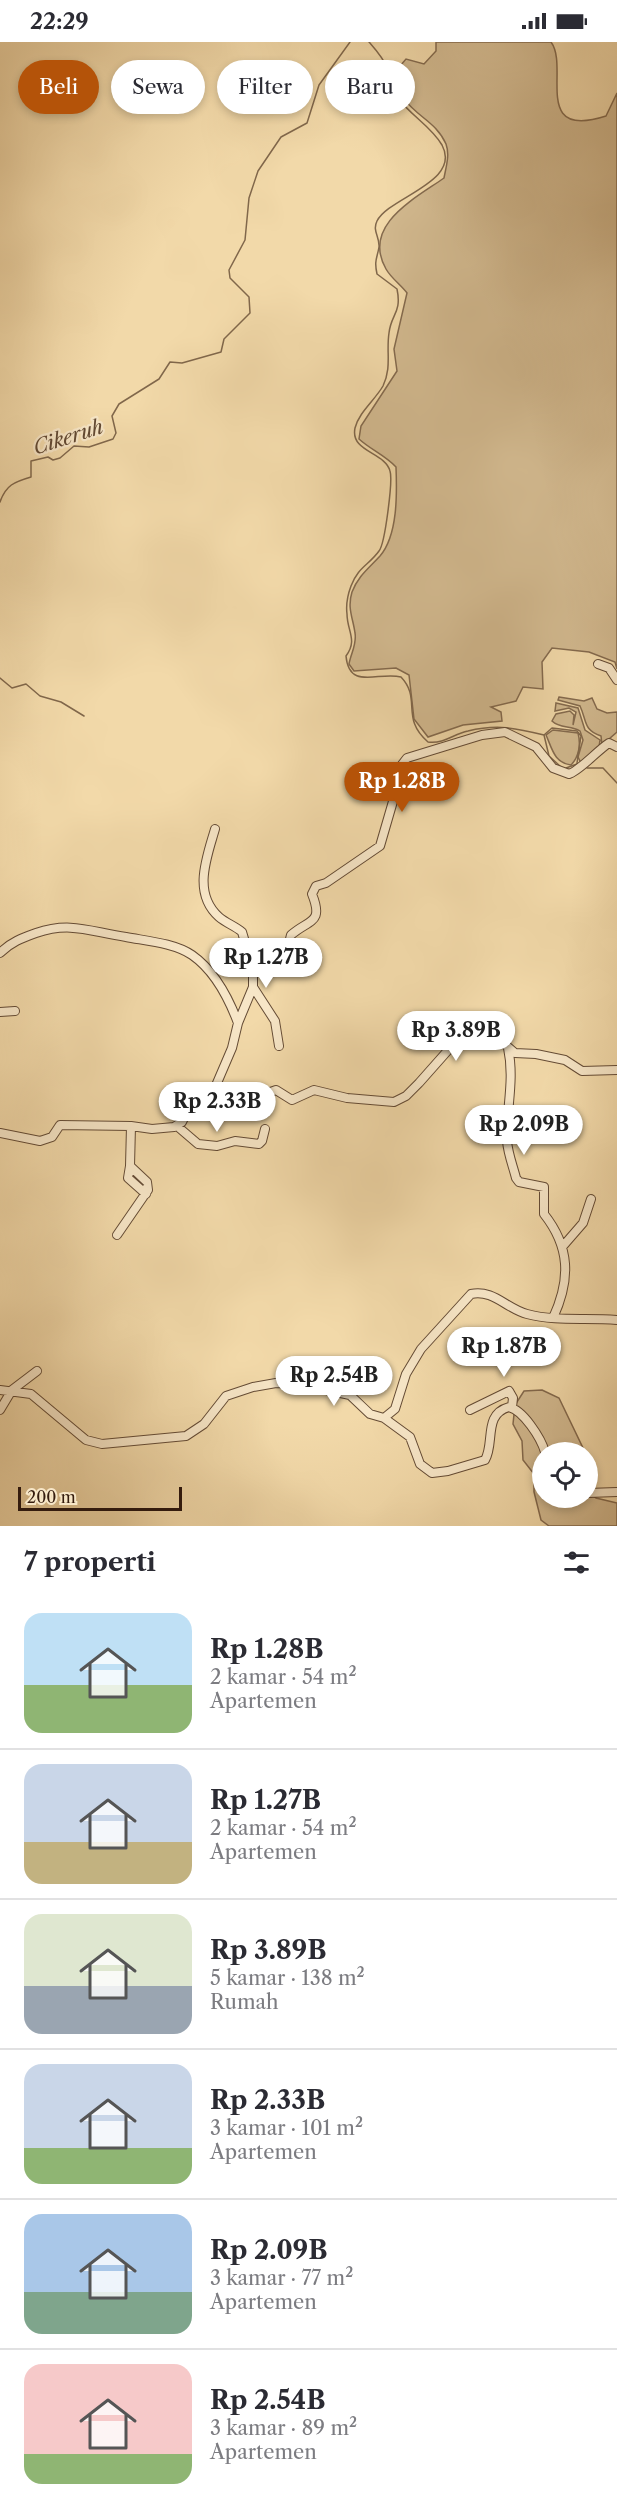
<!DOCTYPE html>
<html lang="id">
<head>
<meta charset="utf-8">
<style>
  :root { --surface:#fff; --page:#f2f2f3; --text:#2b2b33; --muted:#7c7c81; --line:#e1e1e2; --accent:#b45309 }
  body { margin:0; font-family:"Libre Caslon Text",serif; background:var(--page); color:var(--text); height:100vh; display:flex; flex-direction:column; font-size:22px; white-space:nowrap }
  * { box-sizing:border-box; margin:0 }
  p { font-size:20px; color:var(--muted) }
  .icon { flex:none; width:33px; height:33px; fill:none; stroke:currentColor; stroke-width:2; stroke-linecap:round; stroke-linejoin:round }
  .map { position:relative; height:1484px; overflow:hidden }
  .details { display:flex; flex-direction:column; background:var(--surface); flex:1 }
  .details>* { flex:none }
  .hud { position:absolute; left:18px; top:18px; width:582px; height:54px; display:flex; gap:12px }
  .fabs { position:absolute; left:532px; top:1400px; display:grid; gap:12px }
  .fabs a { display:grid; place-items:center; width:66px; height:66px; border-radius:50%; background:var(--surface); box-shadow:0 3px 9px #0003; font-size:30px }
  .scale { position:absolute; left:18px; bottom:15px; width:164px; box-sizing:border-box; padding-left:6px; border:3px solid #351c0e; border-top:0; font-size:16px; line-height:21px; white-space:nowrap; color:#351c0e; -webkit-text-stroke:4px #f7e6c7; paint-order:stroke }
  .price { position:absolute; translate:-50% -51px; padding:0 14px; border-radius:21px; background:#fff; color:#222; font-size:20px; line-height:39px; filter:drop-shadow(0 2px 3px #0008) }
  .price::after { content:''; position:absolute; left:50%; top:36px; width:18px; height:14px; margin-left:-9px; background:inherit; clip-path:polygon(0 0,100% 0,50% 100%) }
  .price.selected { background:var(--accent); color:#fff }
  ul { padding:0; list-style:none }
  li { display:flex; align-items:center; gap:18px; height:150px; padding:0 24px }
  li+li { border-top:2px solid var(--line) }
  li span { display:grid; place-items:center; flex:none; width:168px; height:120px; border-radius:18px; color:#555 }
  li>.icon { margin-inline-start:auto }
  span .icon { width:72px; height:72px; fill:#fffc; stroke-width:1 }
  li b { font-size:26px }
  h2 { display:flex; justify-content:space-between; align-items:center; height:72px; padding:0 24px; font-size:26px }
  .chip { padding:0 21px; border-radius:27px; background:var(--surface); box-shadow:0 3px 9px #0003; font-size:21px; line-height:54px }
  .chip.selected { background:var(--accent); color:#fff }
  .status { display:flex; justify-content:space-between; align-items:center; height:42px; padding:0 30px; background:var(--surface); direction:ltr }
  .status svg { height:16px; fill:currentColor }
  .map>svg:first-child { display:block }
</style>
</head>
<body>
<div class="status"><b>22:29</b><svg viewBox="0 0 49 12"><path d="M0 12V9h3v3zM5 12V6h3v6zM10 12V3h3v9zM15 12V0h3v12zM26 1h20v11H26zM47 4h2v5h-2z"/></svg></div>
<div class="map">
<svg width="617" height="1484" viewBox="0 0 617 1484">
  <rect width="100%" height="100%" fill="#f2d9a9"/>
  <filter id="stains"><feTurbulence type="fractalNoise" baseFrequency=".00333" numOctaves="4"/><feColorMatrix values="0 0 0 0 .2 0 0 0 0 .09 0 0 0 0 .02 0 0 0 .5 -.17"/></filter>
  <radialGradient id="worn" r=".72"><stop offset=".6" stop-color="#630" stop-opacity="0"/><stop offset="1" stop-color="#630" stop-opacity=".3"/></radialGradient>
  <path fill="#d2b98f" stroke="#846a4e" stroke-width="1.5" d="M436,0H551C570,25 531,98 606,74L617,51V627L615,620L589,610L552,606L542,620L543,647L523,645L516,659L491,665L501,670L502,679L463,683L428,695L414,677L409,633L396,626L354,629L349,622C351,611 357,602 355,591C353,576 347,566 352,550C358,534 369,526 380,514C398,493 397,451 396,425C385,413 371,408 359,397L361,384L397,329L394,307L407,251C401,243 391,236 386,227C361,183 416,156 444,136C446,125 450,113 446,102C433,72 401,73 394,31L406,17L424,22L436,9Z
    M559,655L584,659L592,656L597,667L607,671L617,670V690L602,703L601,694C583,688 587,679 580,664L558,658Z
    M556,661L578,666L585,688L600,698L599,705L581,721L578,715L583,698L580,689C571,683 560,687 552,679L556,672L570,669L574,673L573,683L576,670L569,666L555,669Z
    M553,688L578,691C581,702 579,715 571,723C554,721 552,706 546,693Z
    M542,1348L559,1356L583,1406V1410H543V1455H588V1450L596,1456L617,1461V1484H549L541,1478L534,1450V1432L523,1418L522,1399L513,1382L515,1363L524,1349Z"/>
  <g fill="none" stroke-linecap="round" stroke-linejoin="round">
    <path stroke="#80674b" stroke-width="1.5" d="M369,0C376,8 384,17 387,26C391,37 391,46 398,56C410,73 431,84 442,103C462,140 389,155 377,179C372,189 380,195 379,205C377,217 374,218 377,232L397,247C402,271 391,272 389,291C386,310 392,325 383,344C375,358 359,370 355,386C350,410 385,410 390,429C393,438 385,502 379,509C369,523 358,525 351,544C348,552 346,564 347,572C347,589 358,598 346,614C349,649 379,629 401,635C422,657 400,676 428,700C445,702 453,692 468,689C497,682 516,686 544,693L549,714L561,725
      M0,460C6,443 14,440 31,435V419L48,415L53,418L60,416L74,404L89,405L113,397L116,391L112,374L119,362L159,337L170,320L182,321L221,310L224,297L250,271L249,255L230,236L229,228L245,198L249,156L258,129L281,95L307,81L319,43L350,0
      M0,636L12,646L26,642L40,654L61,660L84,674
      M544,693L552,686L577,689L581,694L577,721
      M566,726L577,722
      M587,726H603L617,741"/>
    <defs>
      <path id="minor" d="M598,622L609,626L617,638
        M0,911C11,900 22,896 36,891C71,879 91,890 126,895C147,899 174,901 192,913C215,929 229,957 238,981
        M250,912L263,910L272,904L289,901L291,893C309,877 324,882 312,852L316,844L326,841L380,804L396,749L397,729L407,716L482,693L505,690L536,705L553,726L569,732C578,730 598,708 609,701L617,705
        M253,945L275,979L279,1004
        M0,970L15,969
        M508,1006C515,1038 506,1067 507,1099C508,1112 513,1124 516,1136L519,1140L544,1145V1172C570,1205 571,1237 553,1276
        M214,1048L262,1053L276,1048L292,1058L314,1048L347,1056L394,1060L406,1054L419,1041L450,1006L459,1000L483,994L501,999L515,1011L536,1012L565,1018L582,1029L617,1028
        M177,1084L198,1102L217,1104L235,1099L259,1102L262,1099L265,1087
        M0,1091L40,1099L52,1095L60,1083L131,1084L152,1087L174,1085L182,1080L191,1062L214,1048L232,1006L238,981L253,945V927L242,890C235,884 226,881 219,875C192,851 207,815 215,787
        M130,1124L128,1136L146,1152
        M117,1193L148,1148L147,1140L130,1124L131,1084
        M563,1204L583,1181L591,1157
        M0,1348L31,1352L86,1398L102,1402L186,1394L204,1382L226,1354L253,1345L276,1341L298,1342L350,1353L370,1372L384,1376L395,1367L406,1332L421,1307L471,1252C493,1247 507,1267 527,1272C557,1280 587,1275 617,1278
        M0,1368L12,1348L37,1329
        M470,1368L509,1349L513,1356L512,1365
        M384,1376L410,1395L420,1422L432,1431L448,1429L485,1418C495,1401 483,1372 509,1365C523,1368 541,1396 545,1410
        M588,1451L617,1450"/>
    </defs>
    <use href="#minor" stroke="#644b35" stroke-width="10"/>
    <use href="#minor" stroke="#f7e6c7" stroke-width="8"/>
  </g>
  <g text-anchor="middle" dominant-baseline="central" stroke-width="4.5" stroke-linejoin="round" paint-order="stroke">
    <g font-size="20" font-style="italic" fill="#614832" stroke="#f7e6c7">
      <text transform="translate(68 395) rotate(-18)">Cikeruh</text>
    </g>
  </g>
  <rect width="100%" height="100%" filter="url(#stains)"/>
  <rect width="100%" height="100%" fill="url(#worn)"/>
</svg>
<div class="fabs">
<a><svg class="icon" aria-label="locate" viewBox="0 0 24 24"><circle cx="12" cy="12" r="6"/><path d="M12 2v4M12 18v4M2 12h4M18 12h4"/></svg></a>
</div>
<div class="scale">200 m</div>
<b class="price selected" style="left:402px;top:771px">Rp 1.28B</b>
<b class="price" style="left:266px;top:947px">Rp 1.27B</b>
<b class="price" style="left:456px;top:1020px">Rp 3.89B</b>
<b class="price" style="left:217px;top:1091px">Rp 2.33B</b>
<b class="price" style="left:524px;top:1114px">Rp 2.09B</b>
<b class="price" style="left:504px;top:1336px">Rp 1.87B</b>
<b class="price" style="left:334px;top:1365px">Rp 2.54B</b>
<div class="hud">
<a class="chip selected">Beli</a>
<a class="chip">Sewa</a>
<a class="chip">Filter</a>
<a class="chip">Baru</a>
</div>
</div>
<section class="details">
<h2>7 properti<svg class="icon" aria-label="filters" viewBox="0 0 24 24"><path d="M4 7h16M4 17h16"/><circle cx="9" cy="7" r="2"/><circle cx="15" cy="17" r="2"/></svg></h2>
<ul>
<li><span style="background:linear-gradient(#bfe0f5 60%,#8fb573 0)"><svg class="icon" aria-label="home" viewBox="0 0 24 24"><path d="M3 11l9-7 9 7M6 9v11h12V9"/></svg></span><div><b>Rp 1.28B</b><p>2 kamar · 54 m²</p><p>Apartemen</p></div></li>
<li><span style="background:linear-gradient(#c9d6e8 65%,#c2b280 0)"><svg class="icon" aria-label="home" viewBox="0 0 24 24"><path d="M3 11l9-7 9 7M6 9v11h12V9"/></svg></span><div><b>Rp 1.27B</b><p>2 kamar · 54 m²</p><p>Apartemen</p></div></li>
<li><span style="background:linear-gradient(#dfe7d0 60%,#9aa5b1 0)"><svg class="icon" aria-label="home" viewBox="0 0 24 24"><path d="M3 11l9-7 9 7M6 9v11h12V9"/></svg></span><div><b>Rp 3.89B</b><p>5 kamar · 138 m²</p><p>Rumah</p></div></li>
<li><span style="background:linear-gradient(#c9d6e8 70%,#8fb573 0)"><svg class="icon" aria-label="home" viewBox="0 0 24 24"><path d="M3 11l9-7 9 7M6 9v11h12V9"/></svg></span><div><b>Rp 2.33B</b><p>3 kamar · 101 m²</p><p>Apartemen</p></div></li>
<li><span style="background:linear-gradient(#a9c7e8 65%,#7fa58c 0)"><svg class="icon" aria-label="home" viewBox="0 0 24 24"><path d="M3 11l9-7 9 7M6 9v11h12V9"/></svg></span><div><b>Rp 2.09B</b><p>3 kamar · 77 m²</p><p>Apartemen</p></div></li>
<li><span style="background:linear-gradient(#f6c9c9 75%,#8fb573 0)"><svg class="icon" aria-label="home" viewBox="0 0 24 24"><path d="M3 11l9-7 9 7M6 9v11h12V9"/></svg></span><div><b>Rp 2.54B</b><p>3 kamar · 89 m²</p><p>Apartemen</p></div></li>
</ul>
</section>
</body>
</html>
